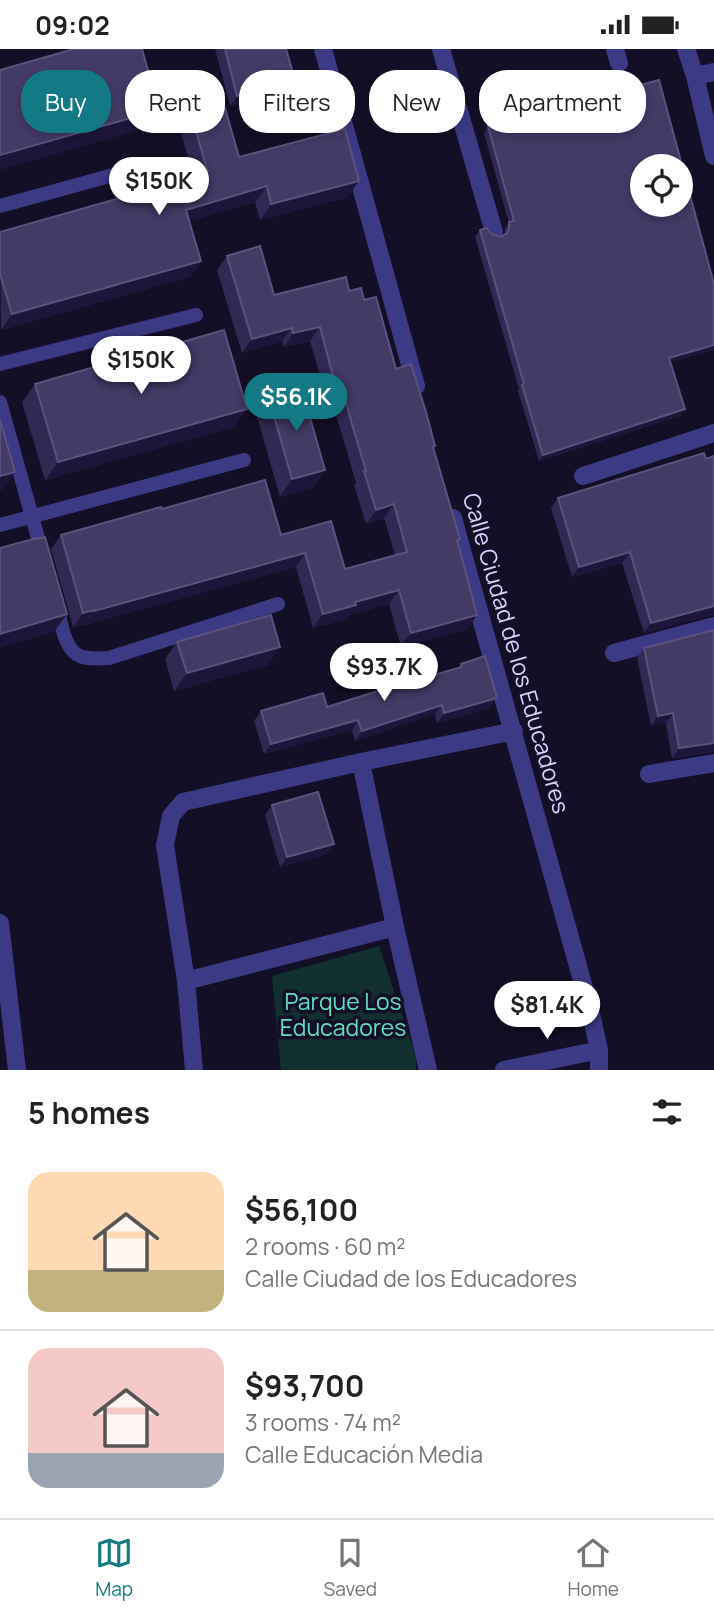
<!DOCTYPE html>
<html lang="en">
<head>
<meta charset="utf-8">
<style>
  :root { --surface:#fff; --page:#f6f6f6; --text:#222; --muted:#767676; --line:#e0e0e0; --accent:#137a85 }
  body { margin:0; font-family:Manrope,sans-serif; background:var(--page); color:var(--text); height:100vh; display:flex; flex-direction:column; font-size:26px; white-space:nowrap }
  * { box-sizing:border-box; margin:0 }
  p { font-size:23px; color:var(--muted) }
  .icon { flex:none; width:38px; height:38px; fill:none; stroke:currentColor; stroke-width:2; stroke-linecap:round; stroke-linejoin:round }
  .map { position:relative; height:1021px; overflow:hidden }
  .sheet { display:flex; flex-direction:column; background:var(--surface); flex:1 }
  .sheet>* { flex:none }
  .guide { position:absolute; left:21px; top:21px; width:672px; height:63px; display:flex; gap:14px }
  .controls { position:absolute; left:630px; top:105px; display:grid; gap:14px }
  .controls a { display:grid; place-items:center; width:63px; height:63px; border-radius:50%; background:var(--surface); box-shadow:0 4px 10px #0003; font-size:35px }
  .price { position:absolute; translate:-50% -60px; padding:0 16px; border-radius:24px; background:#fff; color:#222; font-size:23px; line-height:46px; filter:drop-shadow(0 2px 4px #0008) }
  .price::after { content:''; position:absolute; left:50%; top:42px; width:21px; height:16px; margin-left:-10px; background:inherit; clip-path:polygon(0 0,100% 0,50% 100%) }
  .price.selected { background:var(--accent); color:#fff }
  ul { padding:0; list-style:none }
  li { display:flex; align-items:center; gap:21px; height:175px; padding:0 28px }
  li+li { border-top:2px solid var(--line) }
  li span { display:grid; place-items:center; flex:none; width:196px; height:140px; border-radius:21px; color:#555 }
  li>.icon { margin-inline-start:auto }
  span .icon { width:84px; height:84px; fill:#fffc; stroke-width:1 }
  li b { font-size:30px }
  h2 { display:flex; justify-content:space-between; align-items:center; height:84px; padding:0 28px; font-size:30px }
  .chip { padding:0 24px; border-radius:28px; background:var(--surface); box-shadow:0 4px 10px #0003; font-size:24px; line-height:63px }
  .chip.selected { background:var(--accent); color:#fff }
  .status { display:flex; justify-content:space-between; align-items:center; height:49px; padding:0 35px; background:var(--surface); direction:ltr }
  .status svg { height:19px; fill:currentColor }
  .menu { display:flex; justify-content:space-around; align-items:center; height:98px; border-top:2px solid var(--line); background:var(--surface); font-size:19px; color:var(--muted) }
  .menu a { display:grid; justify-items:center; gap:4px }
  .menu .selected { color:var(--accent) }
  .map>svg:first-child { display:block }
</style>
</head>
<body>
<div class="status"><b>09:02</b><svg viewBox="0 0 49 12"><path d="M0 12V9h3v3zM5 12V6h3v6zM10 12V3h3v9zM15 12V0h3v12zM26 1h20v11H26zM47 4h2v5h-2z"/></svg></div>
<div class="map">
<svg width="714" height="1021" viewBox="0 0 714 1021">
  <rect width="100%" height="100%" fill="#130f26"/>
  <path fill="#12302f" d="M379,897L416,1008V1021H281L272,927Z"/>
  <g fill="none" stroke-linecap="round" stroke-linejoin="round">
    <path stroke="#3d3a85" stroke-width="14" d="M0,157L150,116
      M0,315L196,266
      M0,353L43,507
      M0,476L244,411
      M57,557C61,572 64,601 80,607C89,611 100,609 109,609L278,555"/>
    <path stroke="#3d3a85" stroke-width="18" d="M323,0L416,337
      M441,0L494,183
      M615,0L619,14
      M686,0L695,27L714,107
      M695,27L714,23
      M583,427L714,384
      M453,469L590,960L599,1001V1021
      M614,604L714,577
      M361,713L395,878L428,1021
      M649,725L714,714
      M0,874L17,1021
      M186,932L395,878
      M194,1021L186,932L165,796L171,767L183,753L361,713L514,682
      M504,1021L599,1001"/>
  </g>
  <path fill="#312854" d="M215,0H286L288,41L230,57Z
    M192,68L239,108L348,148L260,171L255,153L189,172L201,212L190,228L1,281L0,183L194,129L181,84Z
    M488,77L714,235V301L670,313L680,367L539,412L518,342L519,340L475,188L480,181L501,188L505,185V179L509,174L484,84Z
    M227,207L274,246L349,242L364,251L396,320L435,397L434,399L458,494L468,580L401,598L389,555L349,566L346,570L313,579L296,518L84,576V575L73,578L51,500L61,486L162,460L281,486L345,520L395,506L384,469L366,475L354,436L356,434L343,389L330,347L326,348L310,292L284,298L282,292L242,304L217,221Z
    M35,335L234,378L45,431L22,353Z
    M268,346L325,421L313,439L280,448L256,364Z
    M714,407V567L712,566L644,584L622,514L572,528L551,459L558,449Z
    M177,593L280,598L268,616L174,642L165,610Z
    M644,599L712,703L672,710L666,674L651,677L637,609Z
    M461,615L490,659L437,674L435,665L355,692L352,681L264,705L254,672L261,662L327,658L457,620Z
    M272,756L327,805L280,818L265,766Z"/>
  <path fill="#1d163a" d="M295,31L288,41L230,57L237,47Z
    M159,61L147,79L0,121V106Z
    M359,132L348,148L260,171L271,155Z
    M267,137L255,153L175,177L186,161Z
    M201,212L190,228L1,281L12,265Z
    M320,278L310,292L284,298L293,284Z
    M292,279L282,292L242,304L252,290Z
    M714,296V301L664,315L669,309Z
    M340,333L330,347L326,348L335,335Z
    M247,360L234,378L45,431L58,413Z
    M685,360L680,367L539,412L543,406Z
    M325,421L313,439L280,448L292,430Z
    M15,423L2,441H0V427Z
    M394,455L384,469L366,475L376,461Z
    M630,503L622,514L572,528L579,518Z
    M305,504L296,518L84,576L94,562Z
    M399,541L389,555L349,566L346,570L313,579L323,565L355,553Z
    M714,557V567L712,566L644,584L651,574Z
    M94,561L84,575L73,578L83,564Z
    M67,565L54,583L0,599V585Z
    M477,566L468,580L401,598L411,584Z
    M280,598L268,616L174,642L187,624Z
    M497,649L490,659L437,674L444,664Z
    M442,656L435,665L355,692L362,682Z
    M673,664L666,674L651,677L658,667Z
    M358,671L352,681L264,705L271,695Z
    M714,694V703L672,710L679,699Z
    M334,795L327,805L280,818L287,808Z"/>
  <path fill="#433a66" stroke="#5a527e" stroke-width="2" fill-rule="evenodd" d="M74,0H142L159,61L0,106V21Z
    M225,0H286L295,31L237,47Z
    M659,31L714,235V296L669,309L685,360L543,406L522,336L524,335L480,181L487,179L491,185L501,188L507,184L509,179V173L514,172L488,77ZM642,117H681V156H642Z
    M225,59L239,108L345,80L359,132L271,155L267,137L186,161L201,212L12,265L0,225V183L208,124L192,68Z
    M260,197L274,246L346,228L349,242L361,239L364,251L376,248L396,320L411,315L426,363L435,397L433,398L460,490L457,491L477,566L411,584L399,541L355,553L356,556L323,565L305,504L94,562V561L83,564L61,486L161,458L162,460L265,431L281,486L331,472L345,520L407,503L394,455L376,461L364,422H366L352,375L340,333L335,335L320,278L293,284L292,279L252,290L227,207Z
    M224,281L247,360L58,413L35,335Z
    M301,337L325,421L292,430L268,346Z
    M0,371L15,423L0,427Z
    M704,404L706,410L714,407V557L651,574L630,503L579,518L558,449Z
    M45,488L67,565L0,585V499L37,489V490Z
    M271,566L280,598L187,624L177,593Z
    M714,581V694L679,699L673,664L658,667L644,599Z
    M485,607L497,649L444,664L442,656L362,682L358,671L271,695L261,662L323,644L327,658L409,632V633L462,618L461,615Z
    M318,743L334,795L287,808L272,756Z"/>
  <g text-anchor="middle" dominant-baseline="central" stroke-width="7" stroke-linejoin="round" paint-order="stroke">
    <g font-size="23" fill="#d9d4ff" stroke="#130f26">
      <text transform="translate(517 604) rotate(74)">Calle Ciudad de los Educadores</text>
    </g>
    <g font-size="23" fill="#5fe0c0" stroke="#130f26">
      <text x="343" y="952">Parque Los<tspan x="343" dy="26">Educadores</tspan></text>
    </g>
  </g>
</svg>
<div class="controls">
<a><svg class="icon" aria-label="locate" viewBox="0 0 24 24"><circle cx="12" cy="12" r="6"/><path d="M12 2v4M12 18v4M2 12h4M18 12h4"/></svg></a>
</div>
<b class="price" style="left:159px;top:168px">$150K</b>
<b class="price" style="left:141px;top:347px">$150K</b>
<b class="price selected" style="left:296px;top:384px">$56.1K</b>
<b class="price" style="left:384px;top:654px">$93.7K</b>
<b class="price" style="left:547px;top:992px">$81.4K</b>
<div class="guide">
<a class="chip selected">Buy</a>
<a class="chip">Rent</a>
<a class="chip">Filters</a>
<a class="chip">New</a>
<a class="chip">Apartment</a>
</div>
</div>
<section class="sheet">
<h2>5 homes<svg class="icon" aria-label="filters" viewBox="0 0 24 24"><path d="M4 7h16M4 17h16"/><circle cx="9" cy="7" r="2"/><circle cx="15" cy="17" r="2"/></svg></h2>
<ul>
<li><span style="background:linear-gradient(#ffd9b3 70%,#c2b280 0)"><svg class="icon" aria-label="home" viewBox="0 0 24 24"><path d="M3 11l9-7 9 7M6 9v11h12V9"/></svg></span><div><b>$56,100</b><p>2 rooms · 60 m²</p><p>Calle Ciudad de los Educadores</p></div></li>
<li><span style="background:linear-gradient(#f6c9c9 75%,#9aa5b1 0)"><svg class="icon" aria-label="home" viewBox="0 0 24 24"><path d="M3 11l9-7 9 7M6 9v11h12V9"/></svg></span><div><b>$93,700</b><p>3 rooms · 74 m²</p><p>Calle Educación Media</p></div></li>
</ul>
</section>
<nav class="menu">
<a class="selected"><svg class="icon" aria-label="map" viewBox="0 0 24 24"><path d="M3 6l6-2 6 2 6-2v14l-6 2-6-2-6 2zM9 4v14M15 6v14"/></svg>Map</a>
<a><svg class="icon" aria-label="saved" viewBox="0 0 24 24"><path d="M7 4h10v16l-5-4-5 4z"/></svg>Saved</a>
<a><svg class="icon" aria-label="home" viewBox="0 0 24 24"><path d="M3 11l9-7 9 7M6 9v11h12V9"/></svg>Home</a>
</nav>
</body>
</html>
